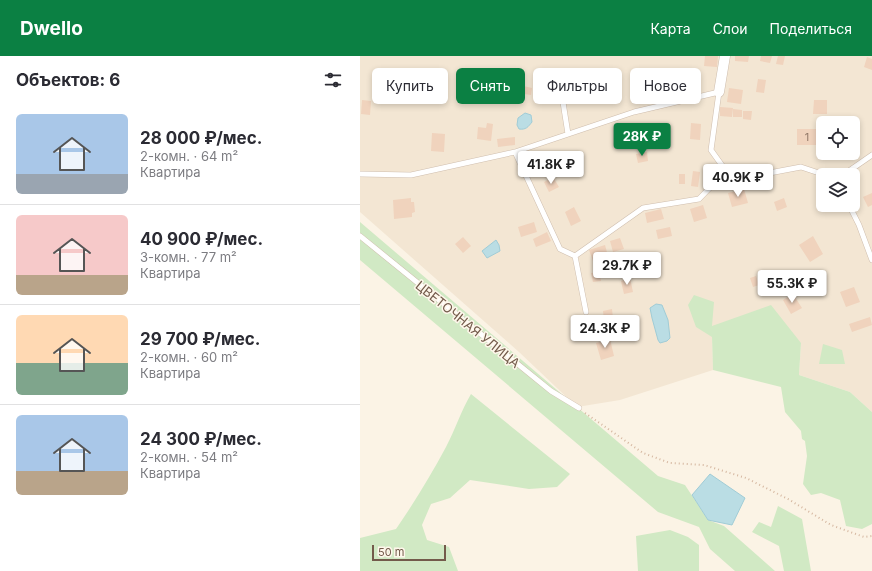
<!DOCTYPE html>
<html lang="ru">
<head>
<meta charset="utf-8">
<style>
  :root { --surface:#fff; --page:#f2f2f3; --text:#2b2b33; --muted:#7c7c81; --line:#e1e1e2; --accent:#0b8043 }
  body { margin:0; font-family:Inter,sans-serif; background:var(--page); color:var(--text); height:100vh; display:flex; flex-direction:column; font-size:15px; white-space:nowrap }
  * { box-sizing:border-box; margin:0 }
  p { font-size:13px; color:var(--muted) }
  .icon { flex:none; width:22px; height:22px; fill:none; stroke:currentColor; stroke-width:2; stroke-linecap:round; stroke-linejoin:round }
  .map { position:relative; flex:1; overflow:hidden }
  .sheet { display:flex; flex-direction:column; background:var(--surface); width:360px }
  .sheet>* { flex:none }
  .top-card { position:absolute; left:12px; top:12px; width:380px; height:36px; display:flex; gap:8px }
  .fabs { position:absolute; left:456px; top:60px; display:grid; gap:8px }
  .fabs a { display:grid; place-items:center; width:44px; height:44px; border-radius:6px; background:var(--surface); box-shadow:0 2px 6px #0003; font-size:20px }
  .scale { position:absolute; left:12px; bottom:10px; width:74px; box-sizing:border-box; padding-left:4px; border:2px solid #735b4b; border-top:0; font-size:11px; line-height:14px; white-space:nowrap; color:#735b4b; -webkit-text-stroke:3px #fef7eb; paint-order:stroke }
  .price { position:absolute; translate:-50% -34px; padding:0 9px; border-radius:4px; background:#fff; color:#222; font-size:13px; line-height:26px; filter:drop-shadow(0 1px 2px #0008) }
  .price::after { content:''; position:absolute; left:50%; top:24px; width:12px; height:9px; margin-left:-6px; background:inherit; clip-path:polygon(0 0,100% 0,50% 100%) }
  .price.active { background:var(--accent); color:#fff }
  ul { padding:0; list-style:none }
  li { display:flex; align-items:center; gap:12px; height:100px; padding:0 16px }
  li+li { border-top:1px solid var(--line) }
  li span { display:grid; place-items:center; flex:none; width:112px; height:80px; border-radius:6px; color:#555 }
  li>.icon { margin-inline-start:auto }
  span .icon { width:48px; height:48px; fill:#fffc; stroke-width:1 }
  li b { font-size:17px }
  h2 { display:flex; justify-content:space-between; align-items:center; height:48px; padding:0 16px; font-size:17px }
  .chip { padding:0 14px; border-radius:6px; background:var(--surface); box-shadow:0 2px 6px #0003; font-size:14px; line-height:36px }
  .chip.active { background:var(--accent); color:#fff }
  header { display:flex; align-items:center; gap:24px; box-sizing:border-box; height:56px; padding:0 20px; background:var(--accent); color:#fff }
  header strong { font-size:19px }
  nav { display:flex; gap:22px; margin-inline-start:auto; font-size:14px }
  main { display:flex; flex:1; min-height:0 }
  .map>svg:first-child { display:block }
</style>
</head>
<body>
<header>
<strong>Dwello</strong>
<nav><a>Карта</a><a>Слои</a><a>Поделиться</a></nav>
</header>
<main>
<section class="sheet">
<h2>Объектов: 6<svg class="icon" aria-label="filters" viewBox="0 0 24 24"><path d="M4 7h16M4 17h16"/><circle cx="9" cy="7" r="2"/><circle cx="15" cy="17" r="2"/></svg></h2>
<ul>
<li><span style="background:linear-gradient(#a9c7e8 75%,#9aa5b1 0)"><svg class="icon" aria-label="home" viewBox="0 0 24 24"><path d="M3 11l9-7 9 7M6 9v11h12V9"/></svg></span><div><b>28 000 ₽/мес.</b><p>2-комн. · 64 m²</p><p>Квартира</p></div></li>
<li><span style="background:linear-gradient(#f6c9c9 75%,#b9a48a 0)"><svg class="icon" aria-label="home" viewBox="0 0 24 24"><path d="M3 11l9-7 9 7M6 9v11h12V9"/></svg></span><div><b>40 900 ₽/мес.</b><p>3-комн. · 77 m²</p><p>Квартира</p></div></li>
<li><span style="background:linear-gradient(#ffd9b3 60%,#7fa58c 0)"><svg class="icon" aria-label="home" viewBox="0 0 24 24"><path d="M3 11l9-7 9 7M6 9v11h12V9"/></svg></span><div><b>29 700 ₽/мес.</b><p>2-комн. · 60 m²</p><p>Квартира</p></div></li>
<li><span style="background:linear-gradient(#a9c7e8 70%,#b9a48a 0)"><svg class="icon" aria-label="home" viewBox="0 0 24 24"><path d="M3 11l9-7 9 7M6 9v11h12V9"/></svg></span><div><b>24 300 ₽/мес.</b><p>2-комн. · 54 m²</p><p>Квартира</p></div></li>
</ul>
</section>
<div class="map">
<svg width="512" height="515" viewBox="0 0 512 515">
  <rect width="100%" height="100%" fill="#fbf3e5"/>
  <path fill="#f3e6d3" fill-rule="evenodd" d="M0,0H512V356L490,336L439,319L441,287L352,270L353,314L260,344L217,351L159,296L0,156ZM463,67H493V97H463ZM463,119H493V149H463Z"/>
  <path fill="#d1e9c4" d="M0,166L298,420L325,429L348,464L364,470L415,515H375L350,493L339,471L298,456L0,204Z
    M334,239L354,246L352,270L411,249L441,287L439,319L490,336L512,356V468L502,473L486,470L480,444L461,437L451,439L443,428L447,400L445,385L442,383L441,375L425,356L421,331L353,314L352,281L336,271L328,249Z
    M463,288L482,294L485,308H459Z
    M111,338L210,418L197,431L169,433L110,424L90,442L71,448L62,469L67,484L89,491L98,515H0V482L36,473C54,447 71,419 86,391C95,374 101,355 111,338Z
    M418,450L442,463L451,515H424L419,490L392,476L399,466L411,471Z
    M310,474L328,481L339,489V515H278L276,480Z"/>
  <path fill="#badde4" stroke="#a0ccd6" d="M165,57L171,59L172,66C168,71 166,74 159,73L157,69L158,62Z
    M198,102L201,110L186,115L182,110L191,103Z
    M136,184L139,189L140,195L127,202L122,195Z
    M296,248L302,249L308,264L310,282L307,285L300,287L298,284L292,262L290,252Z
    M350,418L385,442L372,469L348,464L332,439Z"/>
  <path fill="#f0d3bd" d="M345,0H358L357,11L344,10Z
    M375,0H389L388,6L375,5Z
    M401,0H412L410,7L400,5Z
    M418,0H425L423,9L416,8Z
    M507,1L512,3V14L504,11Z
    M398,23L406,24L404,37L396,36Z
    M180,27L192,28L190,42L178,41Z
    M159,29L172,32L171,39L157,37Z
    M369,32L383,34L381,48L367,46Z
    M2,44L11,45L10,59L1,58Z
    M454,44H467V58H453Z
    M360,51L373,52L372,61L360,60Z
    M373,53L382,54V61H373Z
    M383,55H392L391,64L383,63Z
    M127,67L133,68L131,85L117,83L118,71L126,72Z
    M331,67L341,68L340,84L330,83Z
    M437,73H456V89H437Z
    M72,77L85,78L84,96L71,95Z
    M155,81V89L138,91L137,83Z
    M287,96L288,105L278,107L276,98Z
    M333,115L340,116L338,131L331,130Z
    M319,118H325V128H319Z
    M193,121L199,131L189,136L184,126Z
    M384,133L388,147L372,151L368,137Z
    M512,137V149L508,151L503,141Z
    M51,142V146H54L55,156L52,157V161L34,163L33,144Z
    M424,142L427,151L417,155L414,146Z
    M343,149L347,162L334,166L330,153Z
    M214,151L221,165L211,170L205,156Z
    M301,153L304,163L287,167L285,157Z
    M174,166L177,176L161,181L158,171Z
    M310,171L312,180L298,183L296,174Z
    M187,176L191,185L176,191L173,183Z
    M453,180L463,198L450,206L439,189Z
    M103,181L111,190L103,197L95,188Z
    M260,182L264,193L253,196L250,185Z
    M245,189L248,200L233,205L229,194Z
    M264,200L269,220L260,222L255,202Z
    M239,216L241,225L233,226L231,217Z
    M396,220L399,229L393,231L390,222Z
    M270,222L273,236L264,238L261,225Z
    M494,231L500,246L486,251L480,236Z
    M433,238L442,252L431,258L423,244Z
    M252,253L253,262L244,264L243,255Z
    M510,261L512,269L492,276L489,268Z
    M250,283L254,300L241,304L236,287Z"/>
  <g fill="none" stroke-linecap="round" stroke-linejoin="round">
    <defs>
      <path id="lane" d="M200,27L208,78
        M155,96L200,193L215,200L226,256
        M0,118L51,119L155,96L274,56L359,36L351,94L366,115L388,121L441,111L465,119
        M483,119L512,99
        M489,149L499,169L512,204
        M0,180L191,335L219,352
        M215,200L283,152L339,143L366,115"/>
      <path id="street" d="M359,36L365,0"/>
    </defs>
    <use href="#lane" stroke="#cfbeae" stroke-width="6"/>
    <use href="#street" stroke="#cfbeae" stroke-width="11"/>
    <path stroke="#d5b7a0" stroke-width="2" stroke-dasharray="1 3" stroke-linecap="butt" d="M225,357L283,397L310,407L344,409L386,422L428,443L471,469L504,481L512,480"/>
    <use href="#lane" stroke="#fff" stroke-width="5"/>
    <use href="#street" stroke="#fff" stroke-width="10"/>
  </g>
  <g text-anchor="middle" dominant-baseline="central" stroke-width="3" stroke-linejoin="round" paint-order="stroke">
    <g font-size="11" fill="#927968">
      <text x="447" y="81">1</text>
    </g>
    <g font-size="13" fill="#735b4b" stroke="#fef7eb">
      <text transform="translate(108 268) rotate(39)">ЦВЕТОЧНАЯ УЛИЦА</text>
    </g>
  </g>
</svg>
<div class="fabs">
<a><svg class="icon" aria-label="locate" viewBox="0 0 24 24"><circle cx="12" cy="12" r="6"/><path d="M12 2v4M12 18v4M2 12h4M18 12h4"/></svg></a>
<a><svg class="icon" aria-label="layers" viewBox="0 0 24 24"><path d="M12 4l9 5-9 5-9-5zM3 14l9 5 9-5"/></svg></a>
</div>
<div class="scale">50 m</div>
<b class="price active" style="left:282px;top:101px">28K ₽</b>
<b class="price" style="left:191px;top:129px">41.8K ₽</b>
<b class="price" style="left:378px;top:142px">40.9K ₽</b>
<b class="price" style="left:267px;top:230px">29.7K ₽</b>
<b class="price" style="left:432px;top:248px">55.3K ₽</b>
<b class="price" style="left:245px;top:293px">24.3K ₽</b>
<div class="top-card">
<a class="chip">Купить</a>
<a class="chip active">Снять</a>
<a class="chip">Фильтры</a>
<a class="chip">Новое</a>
</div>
</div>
</main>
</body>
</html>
